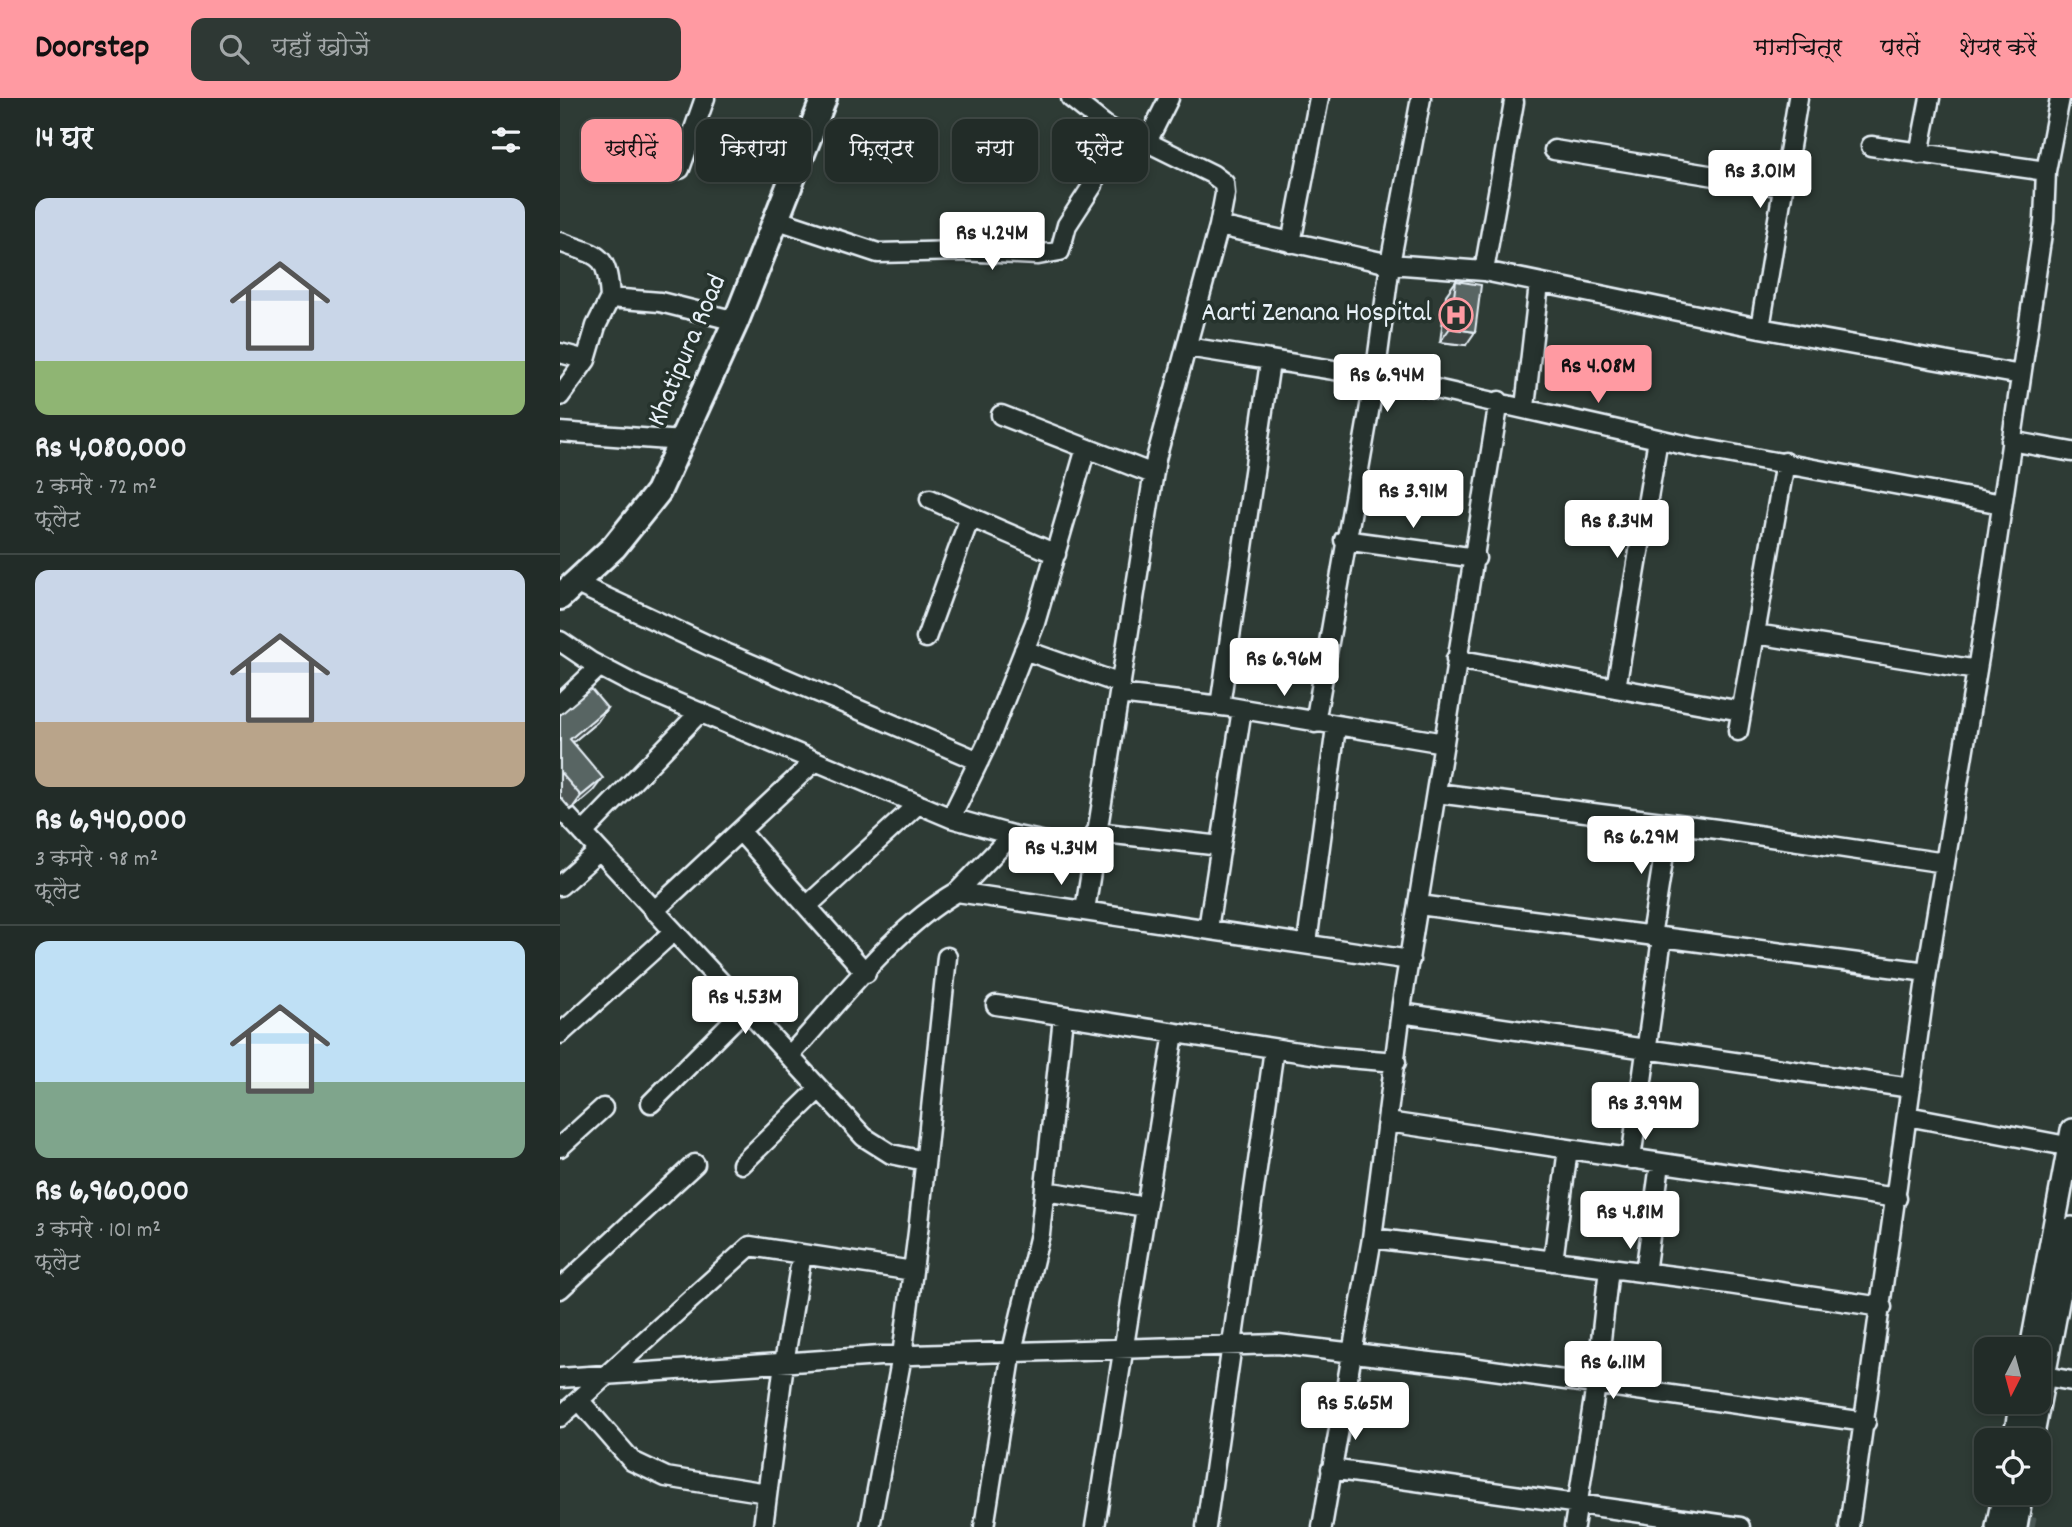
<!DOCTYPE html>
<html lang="hi">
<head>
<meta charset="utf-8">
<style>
  :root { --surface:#222c28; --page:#2e3834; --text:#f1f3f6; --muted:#a2a7a8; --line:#3f4845; --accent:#ff9aa2 }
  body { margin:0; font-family:Dekko,"Playpen Sans Deva",sans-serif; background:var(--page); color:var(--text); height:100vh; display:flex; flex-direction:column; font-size:26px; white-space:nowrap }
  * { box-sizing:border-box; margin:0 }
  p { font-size:23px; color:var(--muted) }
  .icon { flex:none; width:38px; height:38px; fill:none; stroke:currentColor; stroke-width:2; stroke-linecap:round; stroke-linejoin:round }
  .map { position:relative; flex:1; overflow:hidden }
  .side { display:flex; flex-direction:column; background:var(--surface); width:560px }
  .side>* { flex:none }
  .top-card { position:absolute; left:21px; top:21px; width:665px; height:63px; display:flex; gap:14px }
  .needle { width:46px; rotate:186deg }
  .controls { position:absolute; left:1414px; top:1239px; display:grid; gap:14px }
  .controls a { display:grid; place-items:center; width:77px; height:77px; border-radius:14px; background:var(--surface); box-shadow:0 4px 10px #0003,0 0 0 2px var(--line); font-size:35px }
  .price { position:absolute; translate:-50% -60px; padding:0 16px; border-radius:7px; background:#fff; color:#222; font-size:23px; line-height:46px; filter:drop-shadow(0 2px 4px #0008) }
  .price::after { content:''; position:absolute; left:50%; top:42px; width:21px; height:16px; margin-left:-10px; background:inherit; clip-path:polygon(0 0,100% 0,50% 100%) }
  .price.active { background:var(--accent); color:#111 }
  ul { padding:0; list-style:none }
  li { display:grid; align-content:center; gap:14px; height:371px; padding:0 35px }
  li+li { border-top:2px solid var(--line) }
  li span { display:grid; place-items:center; height:217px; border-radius:14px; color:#555 }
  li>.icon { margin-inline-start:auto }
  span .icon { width:126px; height:126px; fill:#fffc; stroke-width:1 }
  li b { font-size:30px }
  h2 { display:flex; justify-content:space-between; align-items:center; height:84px; padding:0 35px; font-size:30px }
  .chip { padding:0 24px; border-radius:14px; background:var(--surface); box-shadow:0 4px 10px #0003,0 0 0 2px var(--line); font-size:24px; line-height:63px }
  .chip.active { background:var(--accent); color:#111 }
  header { display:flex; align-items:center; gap:42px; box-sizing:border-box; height:98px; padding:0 35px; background:var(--accent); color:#111 }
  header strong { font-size:33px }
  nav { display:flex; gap:38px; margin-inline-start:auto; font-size:24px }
  .search { width:490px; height:63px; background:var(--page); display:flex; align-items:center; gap:18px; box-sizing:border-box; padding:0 24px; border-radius:14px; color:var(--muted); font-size:26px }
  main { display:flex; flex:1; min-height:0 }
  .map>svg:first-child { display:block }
</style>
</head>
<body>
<header>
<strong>Doorstep</strong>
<div class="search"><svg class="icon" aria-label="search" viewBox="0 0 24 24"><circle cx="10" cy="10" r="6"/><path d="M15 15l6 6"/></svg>यहाँ खोजें</div>
<nav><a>मानचित्र</a><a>परतें</a><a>शेयर करें</a></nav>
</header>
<main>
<section class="side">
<h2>14 घर<svg class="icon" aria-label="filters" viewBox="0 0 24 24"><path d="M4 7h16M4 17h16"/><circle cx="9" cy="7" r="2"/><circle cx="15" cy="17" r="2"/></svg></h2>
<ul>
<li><span style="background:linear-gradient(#c9d6e8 75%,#8fb573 0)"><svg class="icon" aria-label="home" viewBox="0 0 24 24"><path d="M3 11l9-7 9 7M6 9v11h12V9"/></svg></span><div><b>Rs 4,080,000</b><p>2 कमरे · 72 m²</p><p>फ़्लैट</p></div></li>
<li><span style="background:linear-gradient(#c9d6e8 70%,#b9a48a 0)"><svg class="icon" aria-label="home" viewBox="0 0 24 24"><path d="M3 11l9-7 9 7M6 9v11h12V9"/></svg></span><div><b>Rs 6,940,000</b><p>3 कमरे · 98 m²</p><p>फ़्लैट</p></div></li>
<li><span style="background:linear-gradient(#bfe0f5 65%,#7fa58c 0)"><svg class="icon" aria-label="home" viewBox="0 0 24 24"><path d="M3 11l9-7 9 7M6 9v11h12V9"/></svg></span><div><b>Rs 6,960,000</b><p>3 कमरे · 101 m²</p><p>फ़्लैट</p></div></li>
</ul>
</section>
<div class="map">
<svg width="1512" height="1429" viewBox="0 0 1512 1429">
  <rect width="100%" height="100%" fill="#2e3b35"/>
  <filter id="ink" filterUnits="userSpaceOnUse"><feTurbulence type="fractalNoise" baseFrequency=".0143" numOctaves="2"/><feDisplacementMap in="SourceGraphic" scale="14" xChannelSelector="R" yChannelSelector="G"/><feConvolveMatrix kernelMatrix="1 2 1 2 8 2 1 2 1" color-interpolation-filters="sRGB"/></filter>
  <g filter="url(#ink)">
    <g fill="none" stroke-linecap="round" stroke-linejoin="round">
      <path stroke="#4a5652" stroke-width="18" stroke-dasharray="18 9" stroke-linecap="butt" d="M1457,1425L1476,1429"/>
      <defs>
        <path id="minor" d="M511,0L546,28L567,40L587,44L652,76L664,85L665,96L659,128L830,166L924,173L1200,230L1461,277
          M587,44L609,0
          M1311,48L1486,73
          M994,52L1223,89
          M1359,56L1370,0
          M120,71L145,0
          M215,121L318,155L401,153L478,157L500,153L507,127L533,87L546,28
          M0,144C40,159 47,154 50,200L100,204L176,223
          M731,145L759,0
          M924,173L954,4
          M1200,230L1238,0
          M627,249L831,281L1129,348L1442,406
          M0,255L26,262
          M0,298L26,262L36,228L50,200
          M965,309L979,186
          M441,317L593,376
          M0,334L122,343
          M1451,343L1512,354
          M370,401L410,419
          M784,442L916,460
          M15,485L154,550L419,663
          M1196,536L1417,572
          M366,540L410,419L496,456
          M0,543L31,564L77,588L391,720L452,737L534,754
          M464,552L561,586
          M896,561L1181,613
          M1056,590L1098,341
          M559,596L670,609L884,645
          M0,606L39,569
          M660,608L710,264
          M755,625L815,279L830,166L861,0
          M1178,633L1225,364
          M877,695L1157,731L1385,765
          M0,710L304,1039L331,1056L365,1063
          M391,720L428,644L475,525L526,350
          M180,733L306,875
          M536,734L661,748
          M23,735L140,614
          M0,788L39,753
          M397,794L452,737
          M859,807L1367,874
          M247,808L358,706
          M525,812L596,361L659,128
          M94,813L255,663
          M648,831L682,611
          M1091,838L1109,725
          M747,845L776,629
          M436,907L764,958L836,964
          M841,915L1351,990
          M0,936L113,834
          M230,957C280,903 333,831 397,794L850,862
          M91,1005L185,911
          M1347,1018L1512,1049
          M828,1024L1337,1100
          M0,1049L43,1010
          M1071,1061L1102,840
          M182,1066L259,991
          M485,1093L586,1109
          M812,1140L1121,1179L1322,1209
          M993,1163L1008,1051
          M1085,1175L1100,1066
          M0,1191L135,1066
          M1484,1278L1512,1283
          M0,1280L320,1258L718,1246L904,1268L1306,1324
          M19,1302L72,1363L106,1379L207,1395
          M0,1319L190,1148L353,1173
          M771,1371L1180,1429
          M203,1429L224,1265L242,1156
          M310,1429L342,1258L358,1134L387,859
          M424,1429L452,1253L480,1136L503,919
          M535,1429L614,935
          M646,1429L714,951
          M762,1429L812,1140L842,905L939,303
          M1014,1429L1036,1287L1049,1170
          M1289,1429L1367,874L1427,511L1484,122L1486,73L1500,0"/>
        <path id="tertiary" d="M1471,1251L1512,1032
          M1454,1342L1461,1304
          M1472,1342L1512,1130
          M1437,1429L1444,1395
          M1456,1429L1462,1395"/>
        <path id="secondary" d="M0,499L54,449L98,394L176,223L264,0"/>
      </defs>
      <use href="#minor" stroke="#e8f1f8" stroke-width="23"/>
      <use href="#tertiary" stroke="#e8f1f8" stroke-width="26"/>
      <use href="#secondary" stroke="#e8f1f8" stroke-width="30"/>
      <use href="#minor" stroke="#26332d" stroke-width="18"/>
      <use href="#tertiary" stroke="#26332d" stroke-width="21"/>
      <use href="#secondary" stroke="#26332d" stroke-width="24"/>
    </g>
    <path fill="#4d5755" stroke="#e8f1f8" stroke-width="2" d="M896,183L906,247L880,244L886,197Z
      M47,610L37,624L13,644L33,693L11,712L0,699V617Z"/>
    <path fill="#3e4745" stroke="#e8f1f8" stroke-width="2" d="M890,230L915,234L906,247L880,244Z
      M47,610L37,624L0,655L10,641Z
      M43,680L33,693L11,712L21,698Z"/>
    <path fill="#596563" stroke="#e8f1f8" stroke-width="2" d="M896,183L921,187L915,234L890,230Z
      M31,591L47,610L10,641L43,680L21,698L0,674V617Z"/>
  </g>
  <defs>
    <symbol id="hospital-ring" viewBox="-11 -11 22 22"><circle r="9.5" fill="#26332d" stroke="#ff9aa2" stroke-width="1.5"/><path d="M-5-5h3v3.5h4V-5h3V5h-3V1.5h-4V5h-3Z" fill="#ff9aa2"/></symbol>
  </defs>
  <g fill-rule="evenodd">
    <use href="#hospital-ring" x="877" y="198" width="38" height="38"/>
  </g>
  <g text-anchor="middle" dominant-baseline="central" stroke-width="7" stroke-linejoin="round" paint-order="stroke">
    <g font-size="28" fill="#e8f1f8" stroke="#26332d" text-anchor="end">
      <text x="872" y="217">Aarti Zenana Hospital</text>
    </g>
    <g font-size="28" fill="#e8f1f8" stroke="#26332d">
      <text transform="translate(129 253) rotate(-67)">Khatipura Road</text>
    </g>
  </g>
</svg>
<div class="controls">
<a><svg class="needle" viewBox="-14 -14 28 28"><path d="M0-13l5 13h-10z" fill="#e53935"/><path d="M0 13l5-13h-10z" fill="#a2a7a8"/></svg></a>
<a><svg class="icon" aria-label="locate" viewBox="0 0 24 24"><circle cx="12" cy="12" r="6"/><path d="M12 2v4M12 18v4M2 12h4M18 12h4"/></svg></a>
</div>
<b class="price" style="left:1200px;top:112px">Rs 3.01M</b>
<b class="price" style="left:432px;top:174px">Rs 4.24M</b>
<b class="price active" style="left:1038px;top:307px">Rs 4.08M</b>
<b class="price" style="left:827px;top:316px">Rs 6.94M</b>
<b class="price" style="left:853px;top:432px">Rs 3.91M</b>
<b class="price" style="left:1057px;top:462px">Rs 8.34M</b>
<b class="price" style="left:724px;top:600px">Rs 6.96M</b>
<b class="price" style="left:1081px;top:778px">Rs 6.29M</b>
<b class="price" style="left:501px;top:789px">Rs 4.34M</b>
<b class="price" style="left:185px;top:938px">Rs 4.53M</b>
<b class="price" style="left:1085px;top:1044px">Rs 3.99M</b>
<b class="price" style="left:1070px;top:1153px">Rs 4.81M</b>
<b class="price" style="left:1053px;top:1303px">Rs 6.11M</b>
<b class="price" style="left:795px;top:1344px">Rs 5.65M</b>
<div class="top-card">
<a class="chip active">खरीदें</a>
<a class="chip">किराया</a>
<a class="chip">फ़िल्टर</a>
<a class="chip">नया</a>
<a class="chip">फ़्लैट</a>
</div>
</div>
</main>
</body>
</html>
